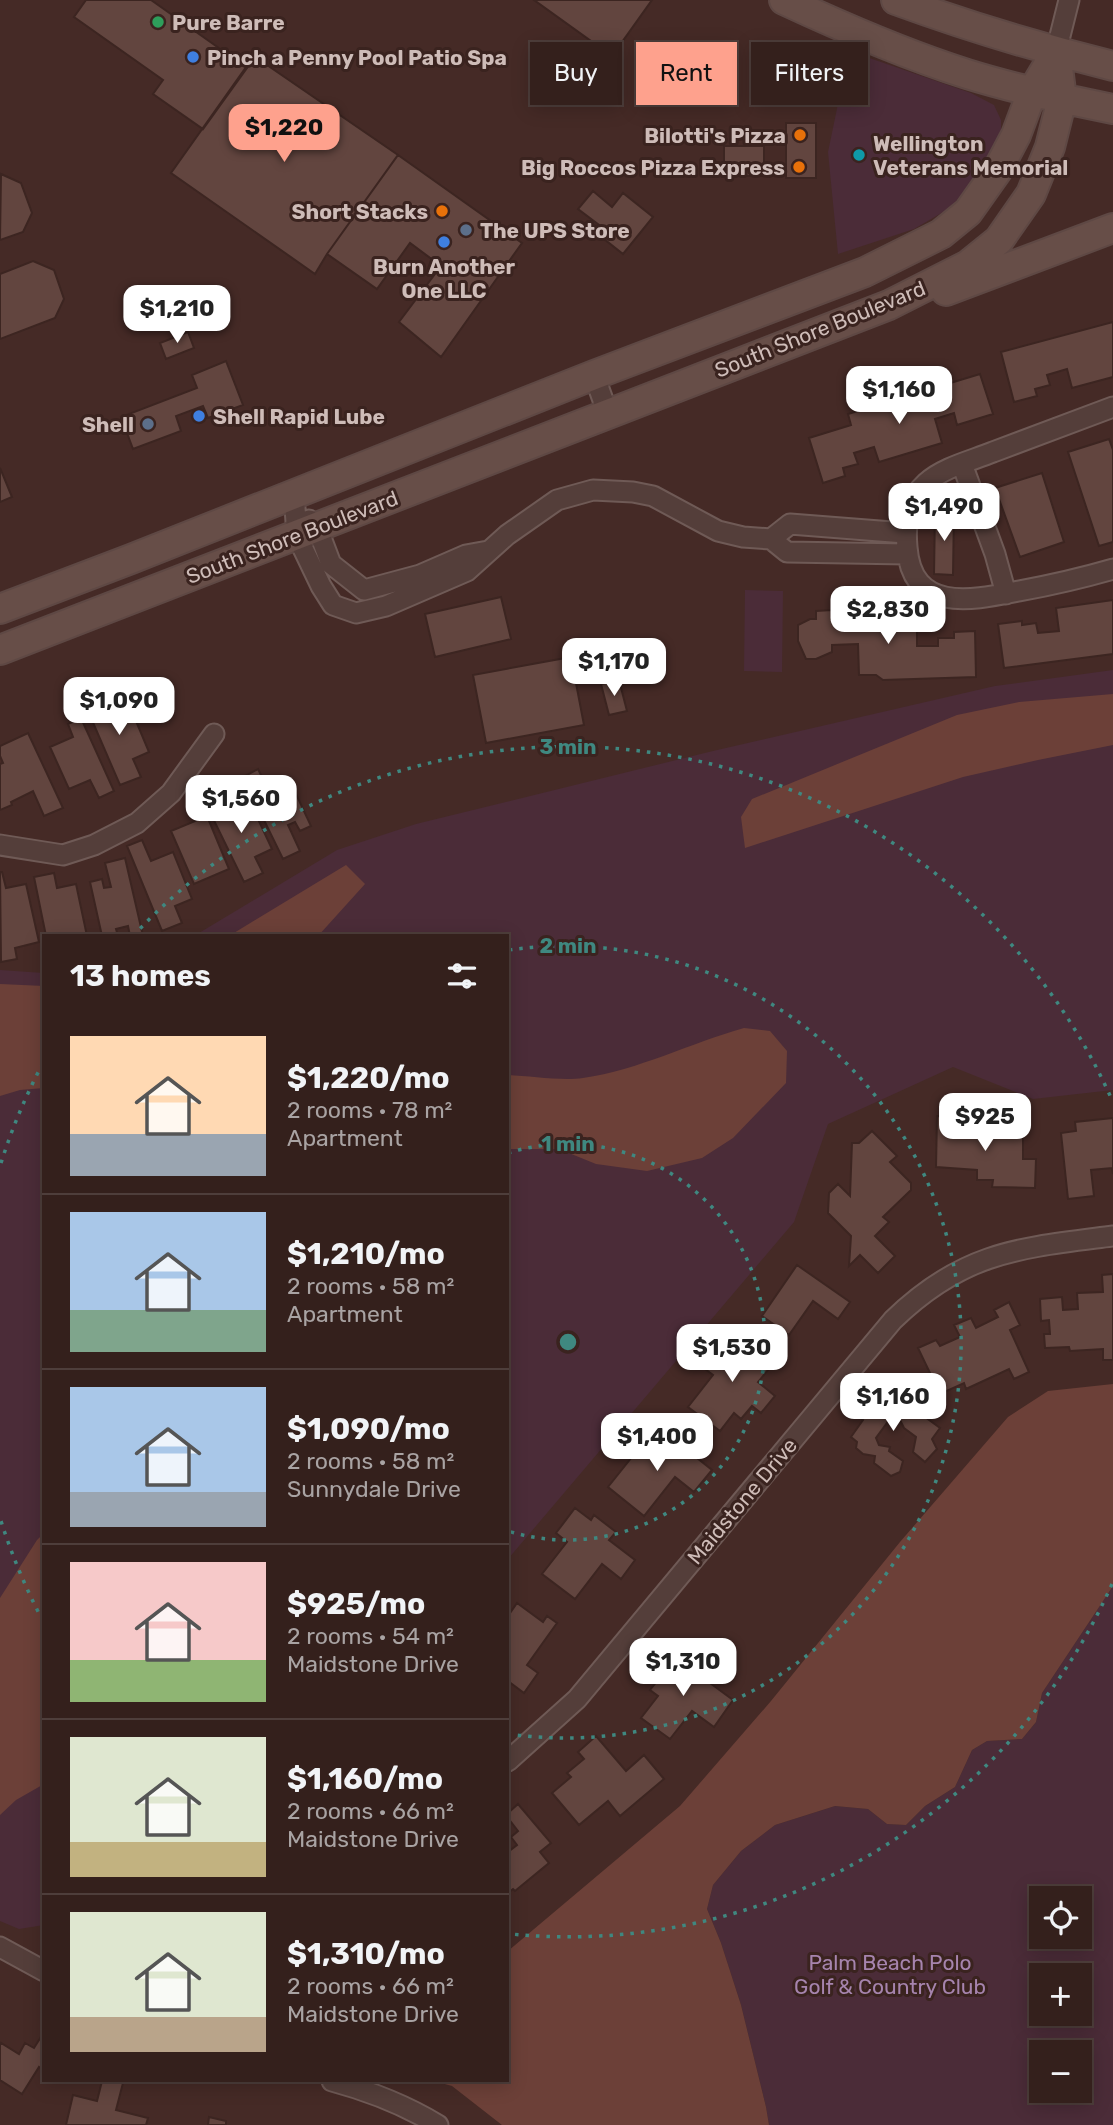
<!DOCTYPE html>
<html lang="en">
<head>
<meta charset="utf-8">
<style>
  :root { --surface:#34201c; --page:#3c2825; --text:#f1f3f6; --muted:#a9a3a3; --line:#4e3e3b; --accent:#fea18d }
  body { margin:0; font-family:Rubik,sans-serif; background:var(--page); color:var(--text); height:100vh; display:flex; flex-direction:column; font-size:26px; white-space:nowrap }
  * { box-sizing:border-box; margin:0 }
  p { font-size:23px; color:var(--muted) }
  .icon { flex:none; width:38px; height:38px; fill:none; stroke:currentColor; stroke-width:2; stroke-linecap:round; stroke-linejoin:round }
  .map { position:relative; flex:1; overflow:hidden }
  .details { position:absolute; left:42px; top:934px; width:467px; height:1148px; display:flex; flex-direction:column; background:var(--surface); border-radius:0px; box-shadow:0 4px 18px #0003,0 0 0 2px var(--line) }
  .details>* { flex:none }
  .hud { position:absolute; left:530px; top:42px; width:478px; height:63px; display:flex; gap:14px }
  .buttons { position:absolute; left:1029px; top:1886px; display:grid; gap:14px }
  .buttons a { display:grid; place-items:center; width:63px; height:63px; border-radius:0px; background:var(--surface); box-shadow:0 4px 18px #0003,0 0 0 2px var(--line); font-size:35px }
  .price { position:absolute; translate:-50% -60px; padding:0 16px; border-radius:14px; background:#fff; color:#222; font-size:23px; line-height:46px; filter:drop-shadow(0 2px 4px #0008) }
  .price::after { content:''; position:absolute; left:50%; top:42px; width:21px; height:16px; margin-left:-10px; background:inherit; clip-path:polygon(0 0,100% 0,50% 100%) }
  .price.active { background:var(--accent); color:#111 }
  ul { padding:0; list-style:none }
  li { display:flex; align-items:center; gap:21px; height:175px; padding:0 28px }
  li+li { border-top:2px solid var(--line) }
  li span { display:grid; place-items:center; flex:none; width:196px; height:140px; border-radius:0px; color:#555 }
  li>.icon { margin-inline-start:auto }
  span .icon { width:84px; height:84px; fill:#fffc; stroke-width:1 }
  li b { font-size:30px }
  h2 { display:flex; justify-content:space-between; align-items:center; height:84px; padding:0 28px; font-size:30px }
  .chip { padding:0 24px; border-radius:0px; background:var(--surface); box-shadow:0 4px 18px #0003,0 0 0 2px var(--line); font-size:24px; line-height:63px }
  .chip.active { background:var(--accent); color:#111 }
  .map>svg:first-child { display:block }
</style>
</head>
<body>
<div class="map">
<svg width="1113" height="2125" viewBox="0 0 1113 2125">
  <rect width="100%" height="100%" fill="#452a26"/>
  <path fill="#4b2c38" fill-rule="evenodd" d="M849,51L971,93L994,105L1001,120V138L985,168L950,208L914,229L838,254L828,152Z
    M745,590L783,591L782,672L744,671Z
    M1113,670V1090L1033,1099L953,1067L828,1124L794,1222L508,1559V936H194L337,850L416,824L713,751L995,686Z
    M0,970L44,973V1925L19,1929L0,1921Z
    M1113,1586V2125H769L766,2107L741,2005L721,1943L707,1909L713,1885L741,1851L775,1825L835,1806L868,1809L887,1824L906,1825L925,1806L955,1787L972,1750L987,1741L1022,1739L1036,1722L1042,1693ZM1041,1899H1080V1937H1041ZM1041,1976H1080V2014H1041ZM1041,2053H1080V2091H1041Z"/>
  <path fill="#6c4038" d="M1113,694V745L1038,760L963,777L745,848L741,817L752,799L957,715L1019,702Z
    M346,865L365,884L318,936H229Z
    M0,984L44,986V1088L20,1090L0,1096Z
    M744,1028L770,1031L787,1051L786,1083L733,1138L702,1158L647,1171L596,1164L559,1149H508V1075C530,1076 562,1081 583,1078C639,1070 690,1043 744,1028Z
    M1113,1384V1586L1042,1693L1036,1722L1022,1739L987,1741L972,1750L955,1787L925,1806L906,1825L887,1824L868,1809L835,1806L775,1825L741,1851L713,1885L707,1909L721,1943L741,2005L766,2107L769,2125H502L452,2086L434,2081H508V1951L680,1806L771,1701L900,1542L1008,1417L1048,1391Z
    M44,1533V1784L16,1800L0,1815V1598L37,1540Z"/>
  <path fill="#62453f" stroke="#3c2521" stroke-width="2" d="M86,0H151L247,68L203,129L153,94L163,80L74,17Z
    M534,0H652L612,56Z
    M254,56L398,155L327,254L315,274L171,173Z
    M786,123H816V178H786Z
    M724,146H764V176H724Z
    M398,155L522,243L441,357L399,322L441,266L410,243L377,289L327,254Z
    M1,174L21,183L32,213L23,232L0,240Z
    M593,191L612,207L623,193L653,217L623,254L594,231L599,225L578,209Z
    M33,261L54,270L64,299L55,318L0,339V274Z
    M1113,322V377L1072,388L1067,369L1047,375L1050,385L1035,389L1037,396L1014,402L1001,352Z
    M188,332L194,348L166,359L160,343Z
    M226,361L243,405L208,418L203,406L176,416L181,431L133,449L121,417L197,388L192,375Z
    M980,374L993,414L957,425L954,413L935,419L942,443L879,462L874,447L854,453L858,464L843,468L845,476L823,483L809,438L851,425L848,414Z
    M1109,439L1113,450V542L1099,546L1068,452Z
    M0,468L12,497L0,502Z
    M1042,473L1064,542L1020,557L995,488Z
    M935,511H954L953,575L934,574Z
    M501,597L511,639L435,657L425,614Z
    M1113,600V654L1004,668L998,624L1022,621V625L1036,623L1038,633L1059,631L1056,608Z
    M867,601H886V625L917,624V646H938V638H954V632L975,631L976,677L883,680L876,675H859L858,644L832,645V652L816,659H806L798,641V625L810,619H816V611L832,610V621L853,612V608H867Z
    M571,657L584,725L486,743L473,675Z
    M619,680L627,711L609,715L601,684Z
    M126,697L149,752L133,759L141,777L120,785L85,704L96,699L100,708Z
    M81,718L114,791L99,798L90,780L69,789L50,747L73,737L68,724Z
    M28,733L63,808L44,816L33,791L11,802L12,805L0,810V764L3,763L0,756V746Z
    M258,769L268,789L289,779L311,826L300,831L295,822L288,825L300,851L283,859L243,777Z
    M221,794L230,812L250,802L272,849L255,857L263,873L244,882L205,802Z
    M207,816L229,869L194,884L171,831Z
    M142,840L151,861L173,852L192,899L175,906L182,923L162,931L127,846Z
    M125,858L143,936H130L128,926L116,929L118,936H102L90,882L102,879L104,888L111,887L105,863Z
    M0,872H2L6,888L26,884L39,942L15,948L17,959L1,962Z
    M54,873L57,888L76,884L87,936H46L34,877Z
    M937,1116L958,1117V1123L1006,1124V1133L1023,1134V1159H1036L1035,1188L992,1187L993,1180H977V1170L936,1167Z
    M1113,1118V1174L1112,1168L1091,1170L1094,1196L1068,1199L1061,1133L1076,1131L1075,1122Z
    M872,1131L897,1156L890,1162L911,1183V1190L883,1217L889,1222L875,1236L895,1256L878,1273L860,1255L849,1266L851,1236L828,1213L829,1193L838,1184L850,1196L852,1143H859Z
    M797,1265L850,1302L838,1319L813,1301L789,1335L762,1316Z
    M1113,1274V1360H1103V1349L1070,1351L1069,1347L1045,1348L1044,1334H1050L1049,1320L1041,1321L1040,1299L1062,1297L1063,1310L1078,1309L1077,1293L1103,1292L1102,1275Z
    M1009,1302L1020,1325L1010,1330L1029,1372L1014,1379L1009,1369L966,1389L964,1383L940,1394L918,1348L936,1340L940,1346L960,1337L954,1325L971,1318L976,1328L998,1317L994,1310Z
    M717,1338L735,1352L744,1341L773,1364L758,1382L775,1396L761,1413L752,1406L741,1419L734,1413L720,1431L688,1407L713,1375L697,1363Z
    M881,1399L890,1406L902,1400L940,1428L932,1439L937,1449L925,1462L913,1452L916,1437L904,1428L897,1414L892,1416L876,1438L879,1445L890,1447L889,1451L903,1461L900,1472L891,1476L874,1463L875,1456L863,1454L856,1448L857,1442L851,1437L863,1420L854,1413L863,1402L873,1409Z
    M667,1434L712,1470L694,1492L675,1477L644,1516L608,1487L648,1437L658,1445Z
    M575,1508L591,1520L594,1515L616,1532L609,1540L635,1560L621,1579L602,1564L575,1599L542,1574L567,1542L556,1533Z
    M517,1603L543,1622L547,1616L557,1623L527,1665L538,1673L524,1693L508,1681V1616Z
    M668,1652L733,1700L714,1727L692,1711L670,1739L641,1718L658,1696L650,1690L662,1675L655,1670Z
    M596,1736L626,1771L644,1755L664,1779L620,1816L608,1801L579,1825L552,1793L571,1777L567,1773L584,1759L578,1752Z
    M518,1804L551,1843L540,1852L549,1863L515,1891L513,1889L508,1893V1852L517,1845L511,1837L518,1831L508,1818V1813Z
    M44,2032V2066L42,2069L39,2067L22,2094L0,2080V2045L1,2043L19,2054L25,2043L34,2048Z
    M102,2081L123,2083L116,2110L148,2118L146,2125H66L73,2095L97,2101Z
    M209,2117L226,2121V2125H208Z"/>
  <g fill="none" stroke-linecap="round" stroke-linejoin="round">
    <defs>
      <path id="street" d="M1056,52L1069,0
        M594,375L608,414
        M1113,407C1073,422 1033,437 993,452C971,461 944,467 926,483C908,499 905,525 907,547C912,614 973,600 1019,591C1051,585 1082,578 1113,569
        M962,464L995,554L1006,594
        M290,496L295,508L297,536L321,586L333,605L356,613L386,606L467,571L507,535L557,500L593,490L633,492L653,496L718,531L743,537L771,539L787,552L907,554
        M309,520L317,527L331,564L364,590L420,575L466,555L488,551
        M771,539L790,524L905,533
        M0,845L63,855L94,845L137,823L171,793L214,734
        M508,1761L577,1699L893,1320C964,1251 1020,1248 1113,1236
        M0,1947L44,1971
        M332,2081C369,2091 405,2105 438,2125"/>
      <path id="secondary" d="M784,0C844,28 904,54 967,74C1015,89 1064,99 1113,109
        M896,0C967,26 1040,48 1113,66
        M946,291L1113,228
        M0,609L131,559L594,375L865,272L941,234L968,212L997,171L1016,135L1032,92L1056,52
        M0,650L889,305L968,265L999,240L1031,194L1050,147L1062,99L1056,52"/>
    </defs>
    <use href="#street" stroke="#6f5a56" stroke-width="23"/>
    <use href="#secondary" stroke="#5e4844" stroke-width="32"/>
    <use href="#street" stroke="#543e3a" stroke-width="19"/>
    <use href="#secondary" stroke="#674e48" stroke-width="28"/>
  </g>
  <g fill="none" stroke="#3f8880" stroke-width="3.5" stroke-dasharray="3.5 7">
    <path d="M508 1153A198 198 0 1 1 508 1531"/>
    <path d="M509 950A396 396 0 1 1 509 1734"/>
    <path d="M1112 1584A595 595 0 0 1 511 1934M43 1621A595 595 0 0 1 1 1521M1 1163A595 595 0 0 1 43 1063M133 936A595 595 0 0 1 1112 1100"/>
  </g>
  <circle fill="#2e9e5b" stroke="#3a231f" stroke-width="2.5" cx="158" cy="22" r="7"/>
  <g fill="#3f7fe0" stroke="#3a231f" stroke-width="2.5">
    <circle cx="193" cy="57" r="7"/>
    <circle cx="444" cy="242" r="7"/>
    <circle cx="199" cy="416" r="7"/>
  </g>
  <g fill="#e8710a" stroke="#3a231f" stroke-width="2.5">
    <circle cx="800" cy="135" r="7"/>
    <circle cx="799" cy="167" r="7"/>
    <circle cx="442" cy="211" r="7"/>
  </g>
  <circle fill="#0f9aa8" stroke="#3a231f" stroke-width="2.5" cx="859" cy="155" r="7"/>
  <g fill="#5c6f8a" stroke="#3a231f" stroke-width="2.5">
    <circle cx="466" cy="230" r="7"/>
    <circle cx="148" cy="424" r="7"/>
  </g>
  <g text-anchor="middle" dominant-baseline="central" stroke-width="6" stroke-linejoin="round" paint-order="stroke">
    <g font-size="21" font-weight="bold" fill="#cebcb8" stroke="#3a231f" text-anchor="start">
      <text x="172" y="22">Pure Barre</text>
      <text x="207" y="57">Pinch a Penny Pool Patio Spa</text>
      <text x="786" y="135" text-anchor="end">Bilotti's Pizza</text>
      <text x="873" y="143">Wellington<tspan x="873" dy="24">Veterans Memorial</tspan></text>
      <text x="785" y="167" text-anchor="end">Big Roccos Pizza Express</text>
      <text x="428" y="211" text-anchor="end">Short Stacks</text>
      <text x="480" y="230">The UPS Store</text>
      <text x="444" y="266" text-anchor="middle">Burn Another<tspan x="444" dy="24">One LLC</tspan></text>
      <text x="213" y="416">Shell Rapid Lube</text>
      <text x="134" y="424" text-anchor="end">Shell</text>
    </g>
    <g font-size="21" fill="#cebcb8" stroke="#3a231f">
      <text transform="translate(820 329) rotate(-22)">South Shore Boulevard</text>
      <text transform="translate(292 537) rotate(-21)">South Shore Boulevard</text>
      <text transform="translate(742 1501) rotate(-50)">Maidstone Drive</text>
    </g>
    <g font-size="21" fill="#a684ae" stroke="#3a231f">
      <text x="890" y="1962">Palm Beach Polo<tspan x="890" dy="24">Golf &amp; Country Club</tspan></text>
    </g>
  </g>
  <circle cx="568" cy="1342" r="10" fill="#3f8880" stroke="#3a231f" stroke-width="3.5"/>
  <g font-size="21" text-anchor="middle" font-weight="bold" fill="#3f8880" stroke="#3a231f" stroke-width="6" stroke-linejoin="round" paint-order="stroke">
    <text x="568" y="754">3 min</text>
    <text x="568" y="953">2 min</text>
    <text x="568" y="1151">1 min</text>
  </g>
</svg>
<div class="buttons">
<a><svg class="icon" aria-label="locate" viewBox="0 0 24 24"><circle cx="12" cy="12" r="6"/><path d="M12 2v4M12 18v4M2 12h4M18 12h4"/></svg></a>
<a>+</a>
<a>−</a>
</div>
<b class="price active" style="left:284px;top:164px">$1,220</b>
<b class="price" style="left:177px;top:345px">$1,210</b>
<b class="price" style="left:899px;top:426px">$1,160</b>
<b class="price" style="left:944px;top:543px">$1,490</b>
<b class="price" style="left:888px;top:646px">$2,830</b>
<b class="price" style="left:614px;top:698px">$1,170</b>
<b class="price" style="left:119px;top:737px">$1,090</b>
<b class="price" style="left:241px;top:835px">$1,560</b>
<b class="price" style="left:985px;top:1153px">$925</b>
<b class="price" style="left:732px;top:1384px">$1,530</b>
<b class="price" style="left:893px;top:1433px">$1,160</b>
<b class="price" style="left:657px;top:1473px">$1,400</b>
<b class="price" style="left:683px;top:1698px">$1,310</b>
<div class="hud">
<a class="chip">Buy</a>
<a class="chip active">Rent</a>
<a class="chip">Filters</a>
</div>
<section class="details">
<h2>13 homes<svg class="icon" aria-label="filters" viewBox="0 0 24 24"><path d="M4 7h16M4 17h16"/><circle cx="9" cy="7" r="2"/><circle cx="15" cy="17" r="2"/></svg></h2>
<ul>
<li><span style="background:linear-gradient(#ffd9b3 70%,#9aa5b1 0)"><svg class="icon" aria-label="home" viewBox="0 0 24 24"><path d="M3 11l9-7 9 7M6 9v11h12V9"/></svg></span><div><b>$1,220/mo</b><p>2 rooms · 78 m²</p><p>Apartment</p></div></li>
<li><span style="background:linear-gradient(#a9c7e8 70%,#7fa58c 0)"><svg class="icon" aria-label="home" viewBox="0 0 24 24"><path d="M3 11l9-7 9 7M6 9v11h12V9"/></svg></span><div><b>$1,210/mo</b><p>2 rooms · 58 m²</p><p>Apartment</p></div></li>
<li><span style="background:linear-gradient(#a9c7e8 75%,#9aa5b1 0)"><svg class="icon" aria-label="home" viewBox="0 0 24 24"><path d="M3 11l9-7 9 7M6 9v11h12V9"/></svg></span><div><b>$1,090/mo</b><p>2 rooms · 58 m²</p><p>Sunnydale Drive</p></div></li>
<li><span style="background:linear-gradient(#f6c9c9 70%,#8fb573 0)"><svg class="icon" aria-label="home" viewBox="0 0 24 24"><path d="M3 11l9-7 9 7M6 9v11h12V9"/></svg></span><div><b>$925/mo</b><p>2 rooms · 54 m²</p><p>Maidstone Drive</p></div></li>
<li><span style="background:linear-gradient(#dfe7d0 75%,#c2b280 0)"><svg class="icon" aria-label="home" viewBox="0 0 24 24"><path d="M3 11l9-7 9 7M6 9v11h12V9"/></svg></span><div><b>$1,160/mo</b><p>2 rooms · 66 m²</p><p>Maidstone Drive</p></div></li>
<li><span style="background:linear-gradient(#dfe7d0 75%,#b9a48a 0)"><svg class="icon" aria-label="home" viewBox="0 0 24 24"><path d="M3 11l9-7 9 7M6 9v11h12V9"/></svg></span><div><b>$1,310/mo</b><p>2 rooms · 66 m²</p><p>Maidstone Drive</p></div></li>
</ul>
</section>
</div>
</body>
</html>
